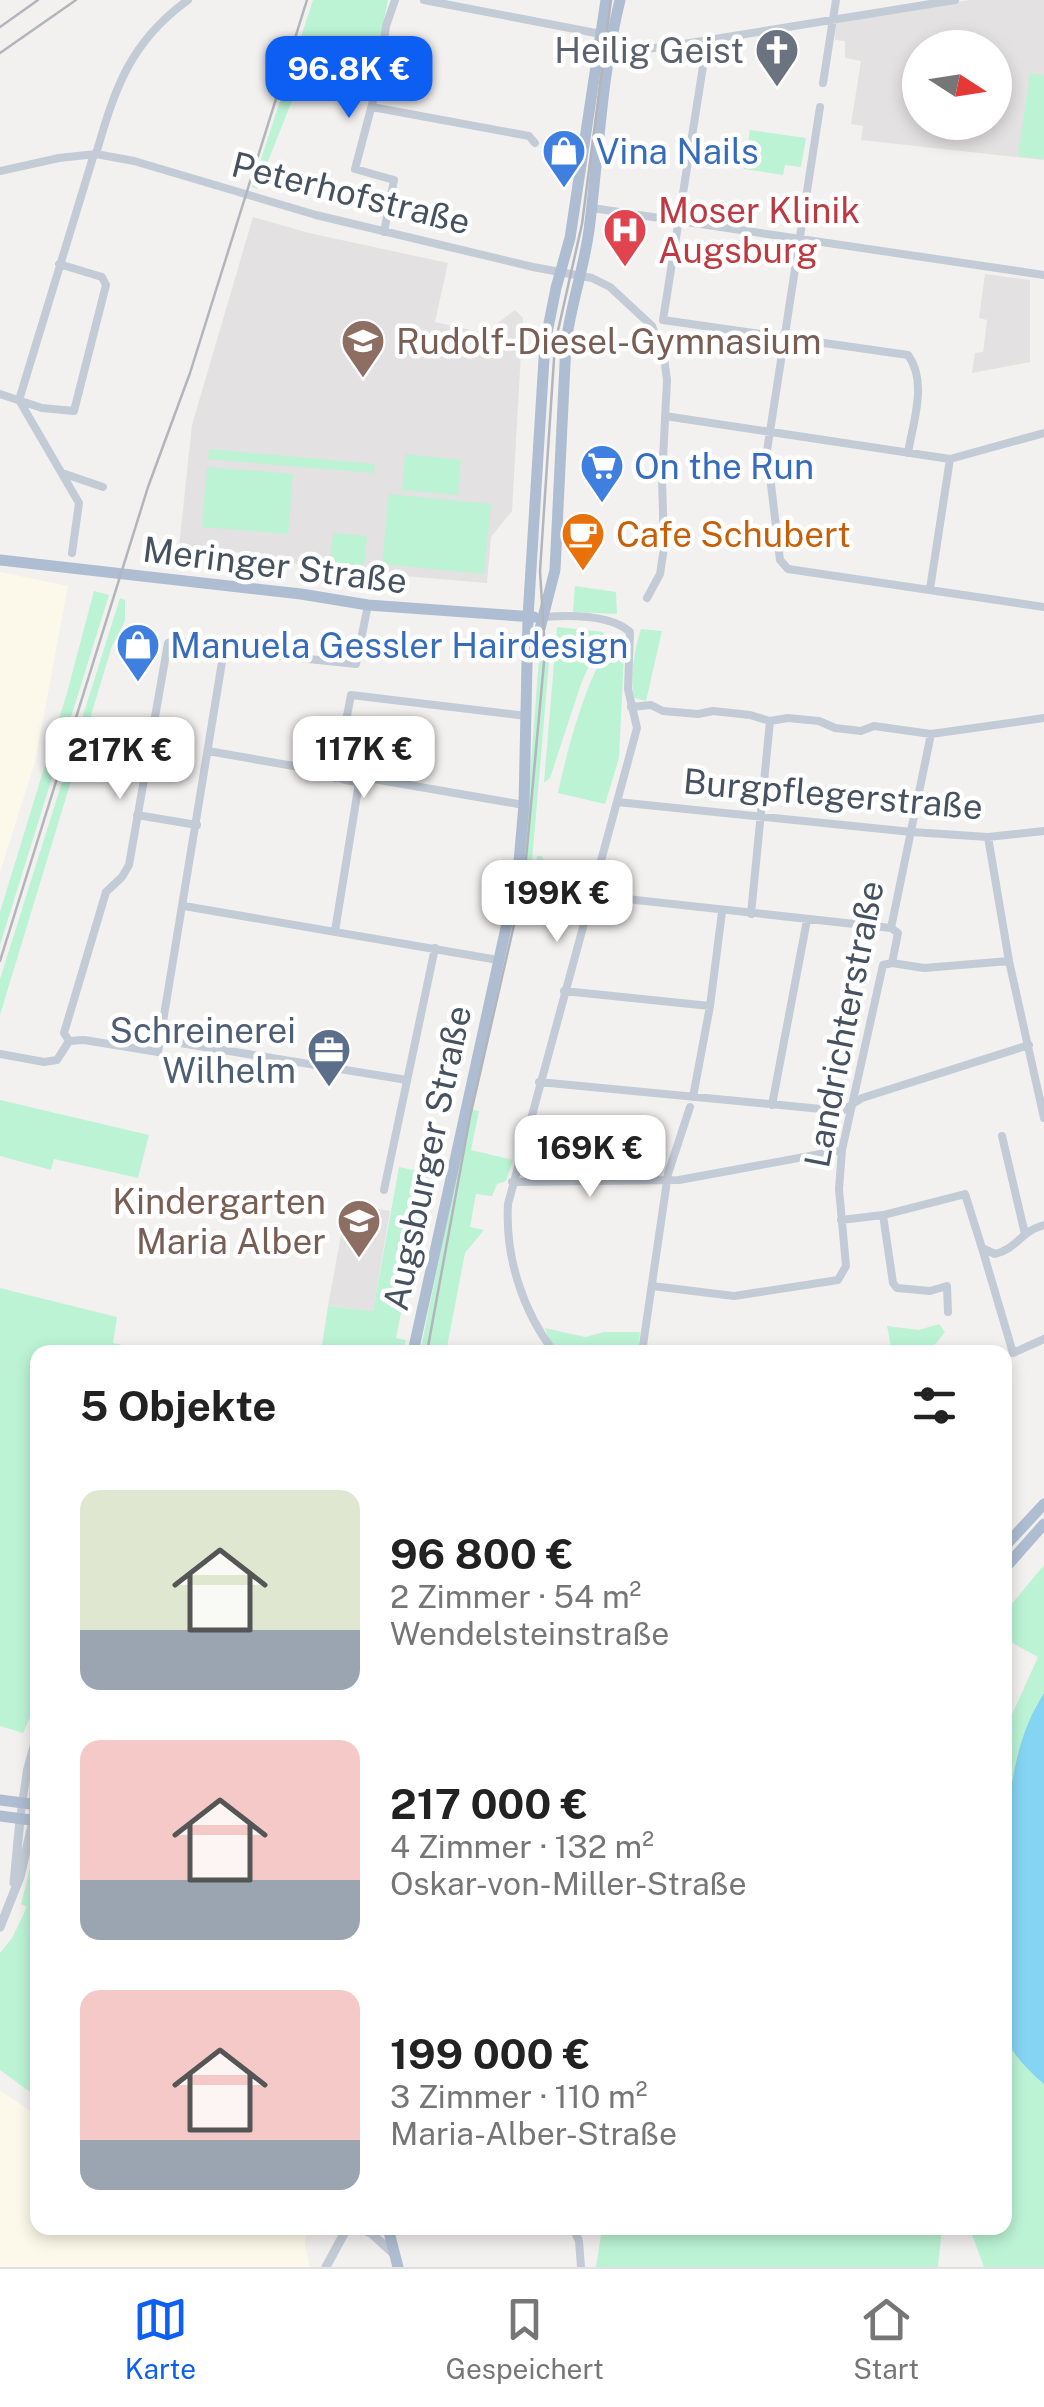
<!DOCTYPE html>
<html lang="de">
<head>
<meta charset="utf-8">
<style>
  :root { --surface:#fff; --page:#f2f2f2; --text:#222; --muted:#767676; --line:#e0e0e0; --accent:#0c5ff2 }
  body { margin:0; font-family:"Public Sans",sans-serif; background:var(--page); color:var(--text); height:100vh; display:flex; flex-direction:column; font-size:38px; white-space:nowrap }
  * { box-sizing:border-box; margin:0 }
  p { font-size:32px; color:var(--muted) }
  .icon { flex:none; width:55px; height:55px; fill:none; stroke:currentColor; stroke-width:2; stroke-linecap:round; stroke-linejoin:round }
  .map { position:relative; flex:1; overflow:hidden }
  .panel { position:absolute; left:30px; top:1345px; width:982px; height:890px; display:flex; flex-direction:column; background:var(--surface); border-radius:20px; box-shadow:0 5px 15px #0003 }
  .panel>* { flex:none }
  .needle { width:65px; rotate:102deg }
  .buttons { position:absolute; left:902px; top:30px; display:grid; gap:20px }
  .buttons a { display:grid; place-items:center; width:110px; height:110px; border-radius:50%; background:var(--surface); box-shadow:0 5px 15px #0003; font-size:50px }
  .price { position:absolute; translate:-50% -85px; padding:0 22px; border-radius:20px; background:#fff; color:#222; font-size:32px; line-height:65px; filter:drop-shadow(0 2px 5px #0008) }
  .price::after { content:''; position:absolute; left:50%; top:60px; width:30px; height:22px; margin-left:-15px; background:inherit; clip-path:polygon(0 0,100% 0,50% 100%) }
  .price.active { background:var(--accent); color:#fff }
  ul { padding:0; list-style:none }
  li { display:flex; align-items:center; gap:30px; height:250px; padding:0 50px }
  li span { display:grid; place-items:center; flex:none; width:280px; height:200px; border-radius:20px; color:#555 }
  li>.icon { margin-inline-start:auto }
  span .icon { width:120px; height:120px; fill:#fffc; stroke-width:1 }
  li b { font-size:42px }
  h2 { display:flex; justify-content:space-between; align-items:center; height:120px; padding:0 50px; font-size:42px }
  .dock { display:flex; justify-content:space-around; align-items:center; height:140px; border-top:2px solid var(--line); background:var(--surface); font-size:28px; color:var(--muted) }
  .dock a { display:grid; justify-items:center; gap:5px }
  .dock .active { color:var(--accent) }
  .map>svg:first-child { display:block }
</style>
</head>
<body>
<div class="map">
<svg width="1044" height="2267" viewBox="0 0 1044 2267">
  <rect width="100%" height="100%" fill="#f3f0f0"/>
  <path fill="#fdf9ea" d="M0,572L68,586L35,762L0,872Z
    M0,2091L37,2115L38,2228H307L305,2244L310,2267H0Z"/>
  <path fill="#e4e1e2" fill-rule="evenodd" d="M970,0H1044V160L861,140L863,126L851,124L861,61L845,58V41L835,40L836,23ZM920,48H995V122H920Z
    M253,217L309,233L448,263L435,322L484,333L515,310L523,318L512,511L491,537L487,583L308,568L273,557L179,547L192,425Z
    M985,274L1030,280V362L972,373L975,353L983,352L987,320L979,318Z
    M347,1203L390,1211L373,1311L328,1306Z"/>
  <path fill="#bcf3d5" d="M313,0H388L378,50L374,46L362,97L297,88L257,189L252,187Z
    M1030,73L1044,75V159L1018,156Z
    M750,130L806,138L801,167L785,165L783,175L744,169Z
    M209,449L375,464L374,473L208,459Z
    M405,454L461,460L458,495L402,490Z
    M207,467L293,474L288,534L202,527Z
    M389,494L491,504L484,574L382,564Z
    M333,533L367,536L364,566L330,562Z
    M575,586L616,592L617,614L573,612Z
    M94,591L109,595L0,945V912L67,693Z
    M120,598L125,600V621L112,646L0,1015V979Z
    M557,627L604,632L581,684L550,778L544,783Z
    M641,629L662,631L646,701L634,698C630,677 634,650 641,629Z
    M621,637L627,655H624L619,758L605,804L558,793C565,760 591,652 621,637Z
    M540,644L541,661L549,662L530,885L522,884Z
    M537,856H542L546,866L560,873V876L579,880L570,902L534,892Z
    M0,1100L149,1135L138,1178L54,1159L51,1170L0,1156Z
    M470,1109L479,1111L471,1150L513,1160L506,1181L497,1184L492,1196L476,1194L470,1227L484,1230L465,1253L446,1352H420Z
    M399,1167L436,1175L418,1229L396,1338L406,1340L403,1352H321L328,1306L373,1311Z
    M0,1288L117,1317L113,1343L155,1352H38V1700L23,1733L0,1726Z
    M939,1324L945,1332L933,1347L892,1352L887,1326L919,1330Z
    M545,1328L585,1337L604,1332H640L638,1352H559L551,1345Z
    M1044,1565V1693L1035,1707L1005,1828V1730L1038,1657L1005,1639V1612Z
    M37,1842V2097L0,2070V1953L12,1938L27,1907L21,1904Z
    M1005,2036L1021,2060L1044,2084V2267H984L971,2232L973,2228H1005Z
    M602,2228H942L938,2267H596Z"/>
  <path fill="#86d4f3" d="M1044,1693V2084C1031,2073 1009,2052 1005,2034C1000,2014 1005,1976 1009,1955L1005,1949C1005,1871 999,1761 1044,1693Z"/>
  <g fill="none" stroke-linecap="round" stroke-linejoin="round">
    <path stroke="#c3cbd6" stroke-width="8" d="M424,0L601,34
      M611,52L665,47L955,0
      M823,83L836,0
      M372,107L529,136L535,143
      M820,107L767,451L780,560L788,569L1044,607
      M96,154C115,88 130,42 188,0
      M0,171L59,158L96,154L134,161L316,215L533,267L592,278L610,287L652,326L664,357L667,380L662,479L664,548L660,574L647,598
      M592,208L1044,275
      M384,232L394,180L355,169L379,78L386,26L395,0
      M663,320L908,355C928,382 913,422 908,453
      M663,320L707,41
      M0,394L42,408L74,411L106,285L102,277L59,264
      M19,400L94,154
      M19,400L79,503L72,553
      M665,416L950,459L1044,433
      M65,474L103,487
      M930,589L950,459
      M543,617C569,615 610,614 630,632L628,689L637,728L508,1204C505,1256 522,1310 554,1352
      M631,707L651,705L663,711L698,714L713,711L750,715L770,721L788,718L819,721L835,728L861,731L874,726L931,734L1044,718
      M208,751L322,771C338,776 350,787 368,778L524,805
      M335,778L351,695L526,716
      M617,802L912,832L988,837L1044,831
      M137,815L197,825
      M988,837L1009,961L1044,1118
      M590,895L891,928
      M184,906L498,960
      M751,914L770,721
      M335,931L359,783
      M892,963L924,968L1009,961
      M564,991L710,1006
      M162,1040L407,1080
      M69,1041L84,1040L158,1052L223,656L232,651L356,664L368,605
      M0,1054L44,1062L57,1060L69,1041L64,1033L106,892L122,877L129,865L168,643L173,641L222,647L228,651
      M539,1082L842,1111L862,1098L1029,1045
      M693,1097L710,1006L722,912
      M772,1105L807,920
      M1002,1136L1025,1234
      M512,1182L679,1180L842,1150
      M384,1190L435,948
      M883,1215L893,1283L897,1288L930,1291L947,1286L948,1312
      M841,1220L883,1215L965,1194L982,1248L995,1254C1018,1248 1021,1231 1044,1225
      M982,1248L1013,1353L1044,1339
      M652,1286L734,1296L838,1280L846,1266L839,1189L842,1150L883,965L892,963L898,933L891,928L931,734
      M642,1352L668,1174L690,1107
      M20,1819L27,1770L38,1730
      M33,1821L34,1755
      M573,2228L579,2241L581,2267"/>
    <path stroke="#c3cbd6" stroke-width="9" d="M14,1883L20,1819
      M0,1927L20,1877L33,1821
      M358,2228L371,2233L395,2255
      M326,2267L347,2228"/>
    <path stroke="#aebdd1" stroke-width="11" d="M0,560L301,594L368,605L534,617
      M533,656L555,570L566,343C571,302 586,263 590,222C599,148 602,73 620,0
      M413,1352L518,873L524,805L528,617L545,343L556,288L570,238L606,0
      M1005,1546L1044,1504
      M1005,1568L1044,1524
      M0,1800L38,1805
      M0,1816L38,1821
      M388,2228L398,2267"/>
    <path stroke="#b2b5bb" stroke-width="2.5" d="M427,1352L470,1117L524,881L545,651L540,571L555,344L582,224L611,0"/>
    <path stroke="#b2b5bb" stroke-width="2.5" d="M0,27L38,0
      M0,53L76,0
      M0,961L148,487L190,373L307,0"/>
  </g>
  <defs>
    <symbol id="church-pin" viewBox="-11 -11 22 30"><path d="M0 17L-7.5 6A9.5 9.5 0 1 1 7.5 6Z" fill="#6b7280" stroke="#fff"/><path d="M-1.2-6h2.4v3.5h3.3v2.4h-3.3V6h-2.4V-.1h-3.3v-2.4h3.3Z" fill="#fff"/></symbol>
    <symbol id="shop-pin" viewBox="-11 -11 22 30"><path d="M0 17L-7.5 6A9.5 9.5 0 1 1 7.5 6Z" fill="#3f7fe0" stroke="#fff"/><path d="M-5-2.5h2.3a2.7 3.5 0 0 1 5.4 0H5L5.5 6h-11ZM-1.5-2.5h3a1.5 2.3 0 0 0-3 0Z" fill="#fff"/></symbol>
    <symbol id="hospital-pin" viewBox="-11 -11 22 30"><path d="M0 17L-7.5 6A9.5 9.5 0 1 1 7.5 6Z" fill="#e0444e" stroke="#fff"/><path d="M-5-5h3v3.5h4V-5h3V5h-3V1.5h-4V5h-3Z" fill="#fff"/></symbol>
    <symbol id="school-pin" viewBox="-11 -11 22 30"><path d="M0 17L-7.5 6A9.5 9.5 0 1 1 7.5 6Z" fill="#8d6e63" stroke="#fff"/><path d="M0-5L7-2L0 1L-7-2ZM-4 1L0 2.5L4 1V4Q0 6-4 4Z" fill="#fff"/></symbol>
    <symbol id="supermarket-pin" viewBox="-11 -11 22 30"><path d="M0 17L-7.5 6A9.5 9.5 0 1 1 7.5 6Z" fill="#3f7fe0" stroke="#fff"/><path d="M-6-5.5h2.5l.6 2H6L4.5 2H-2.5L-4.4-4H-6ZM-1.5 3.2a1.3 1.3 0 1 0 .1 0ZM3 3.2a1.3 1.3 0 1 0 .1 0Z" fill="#fff"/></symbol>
    <symbol id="cafe-pin" viewBox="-11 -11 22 30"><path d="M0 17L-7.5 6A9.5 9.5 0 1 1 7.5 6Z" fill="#e8710a" stroke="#fff"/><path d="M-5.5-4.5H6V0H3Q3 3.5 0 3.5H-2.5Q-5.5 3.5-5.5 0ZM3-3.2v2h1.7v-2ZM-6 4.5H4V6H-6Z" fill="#fff"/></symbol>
    <symbol id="office-pin" viewBox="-11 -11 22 30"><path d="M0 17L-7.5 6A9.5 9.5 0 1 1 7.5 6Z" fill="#5c6f8a" stroke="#fff"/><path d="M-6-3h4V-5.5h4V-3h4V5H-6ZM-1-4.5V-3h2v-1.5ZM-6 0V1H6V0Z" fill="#fff"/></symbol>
  </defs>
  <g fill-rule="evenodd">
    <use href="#church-pin" x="752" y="25" width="50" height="68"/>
    <use href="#shop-pin" x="539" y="126" width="50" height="68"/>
    <use href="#hospital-pin" x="600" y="205" width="50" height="68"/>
    <use href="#school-pin" x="338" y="316" width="50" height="68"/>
    <use href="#supermarket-pin" x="577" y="441" width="50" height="68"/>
    <use href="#cafe-pin" x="558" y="509" width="50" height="68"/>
    <use href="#shop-pin" x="113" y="620" width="50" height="68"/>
    <use href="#office-pin" x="304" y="1025" width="50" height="68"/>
    <use href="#school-pin" x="334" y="1196" width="50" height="68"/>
  </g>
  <g text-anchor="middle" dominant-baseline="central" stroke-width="9" stroke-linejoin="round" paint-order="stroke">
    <g font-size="35" fill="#5b616d" stroke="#fff" text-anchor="end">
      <text x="744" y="50">Heilig Geist</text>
    </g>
    <g font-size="35" fill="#366cbe" stroke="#fff" text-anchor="start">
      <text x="596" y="151">Vina Nails</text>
      <text x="634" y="466">On the Run</text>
      <text x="170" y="645">Manuela Gessler Hairdesign</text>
    </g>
    <g font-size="35" fill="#475260" stroke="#fff">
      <text transform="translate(351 193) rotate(14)">Peterhofstraße</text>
      <text transform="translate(275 565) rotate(7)">Meringer Straße</text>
      <text transform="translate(833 794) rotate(5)">Burgpflegerstraße</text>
      <text transform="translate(844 1024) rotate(-79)">Landrichterstraße</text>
      <text transform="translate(427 1158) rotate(-78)">Augsburger Straße</text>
    </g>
    <g font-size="35" fill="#be3a42" stroke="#fff" text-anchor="start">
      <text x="658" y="210">Moser Klinik<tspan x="658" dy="40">Augsburg</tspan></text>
    </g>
    <g font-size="35" fill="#785e54" stroke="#fff" text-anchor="start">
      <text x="396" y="341">Rudolf-Diesel-Gymnasium</text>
      <text x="326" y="1201" text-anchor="end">Kindergarten<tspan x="326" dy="40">Maria Alber</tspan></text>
    </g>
    <g font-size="35" fill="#c56008" stroke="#fff" text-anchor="start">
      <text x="616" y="534">Cafe Schubert</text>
    </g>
    <g font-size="35" fill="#4e5e75" stroke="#fff" text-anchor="end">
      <text x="296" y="1030">Schreinerei<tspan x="296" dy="40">Wilhelm</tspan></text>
    </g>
  </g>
</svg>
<div class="buttons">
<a><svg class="needle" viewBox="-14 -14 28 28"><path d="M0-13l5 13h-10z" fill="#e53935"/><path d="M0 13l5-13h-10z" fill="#767676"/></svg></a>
</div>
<b class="price active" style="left:349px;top:121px">96.8K €</b>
<b class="price" style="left:364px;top:801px">117K €</b>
<b class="price" style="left:120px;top:802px">217K €</b>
<b class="price" style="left:557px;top:945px">199K €</b>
<b class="price" style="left:590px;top:1200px">169K €</b>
<section class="panel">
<h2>5 Objekte<svg class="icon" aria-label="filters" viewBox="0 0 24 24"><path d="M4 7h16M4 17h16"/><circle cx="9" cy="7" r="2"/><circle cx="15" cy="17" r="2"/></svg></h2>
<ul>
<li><span style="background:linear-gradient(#dfe7d0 70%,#9aa5b1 0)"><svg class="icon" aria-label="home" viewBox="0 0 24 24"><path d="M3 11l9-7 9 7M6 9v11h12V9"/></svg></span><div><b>96 800 €</b><p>2 Zimmer · 54 m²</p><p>Wendelsteinstraße</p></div></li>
<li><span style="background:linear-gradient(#f6c9c9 70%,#9aa5b1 0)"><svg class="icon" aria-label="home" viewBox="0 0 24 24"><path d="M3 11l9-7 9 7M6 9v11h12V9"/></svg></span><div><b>217 000 €</b><p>4 Zimmer · 132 m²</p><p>Oskar-von-Miller-Straße</p></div></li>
<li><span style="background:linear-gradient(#f6c9c9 75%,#9aa5b1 0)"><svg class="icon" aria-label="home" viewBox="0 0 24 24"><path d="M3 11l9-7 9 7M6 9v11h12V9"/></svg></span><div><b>199 000 €</b><p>3 Zimmer · 110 m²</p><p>Maria-Alber-Straße</p></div></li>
</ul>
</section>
</div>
<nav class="dock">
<a class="active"><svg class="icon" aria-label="map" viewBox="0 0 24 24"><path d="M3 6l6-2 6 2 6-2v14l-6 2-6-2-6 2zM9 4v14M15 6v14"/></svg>Karte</a>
<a><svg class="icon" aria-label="saved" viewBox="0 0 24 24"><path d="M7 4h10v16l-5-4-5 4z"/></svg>Gespeichert</a>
<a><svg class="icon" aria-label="home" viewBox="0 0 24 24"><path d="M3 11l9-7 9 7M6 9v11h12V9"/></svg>Start</a>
</nav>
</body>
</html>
